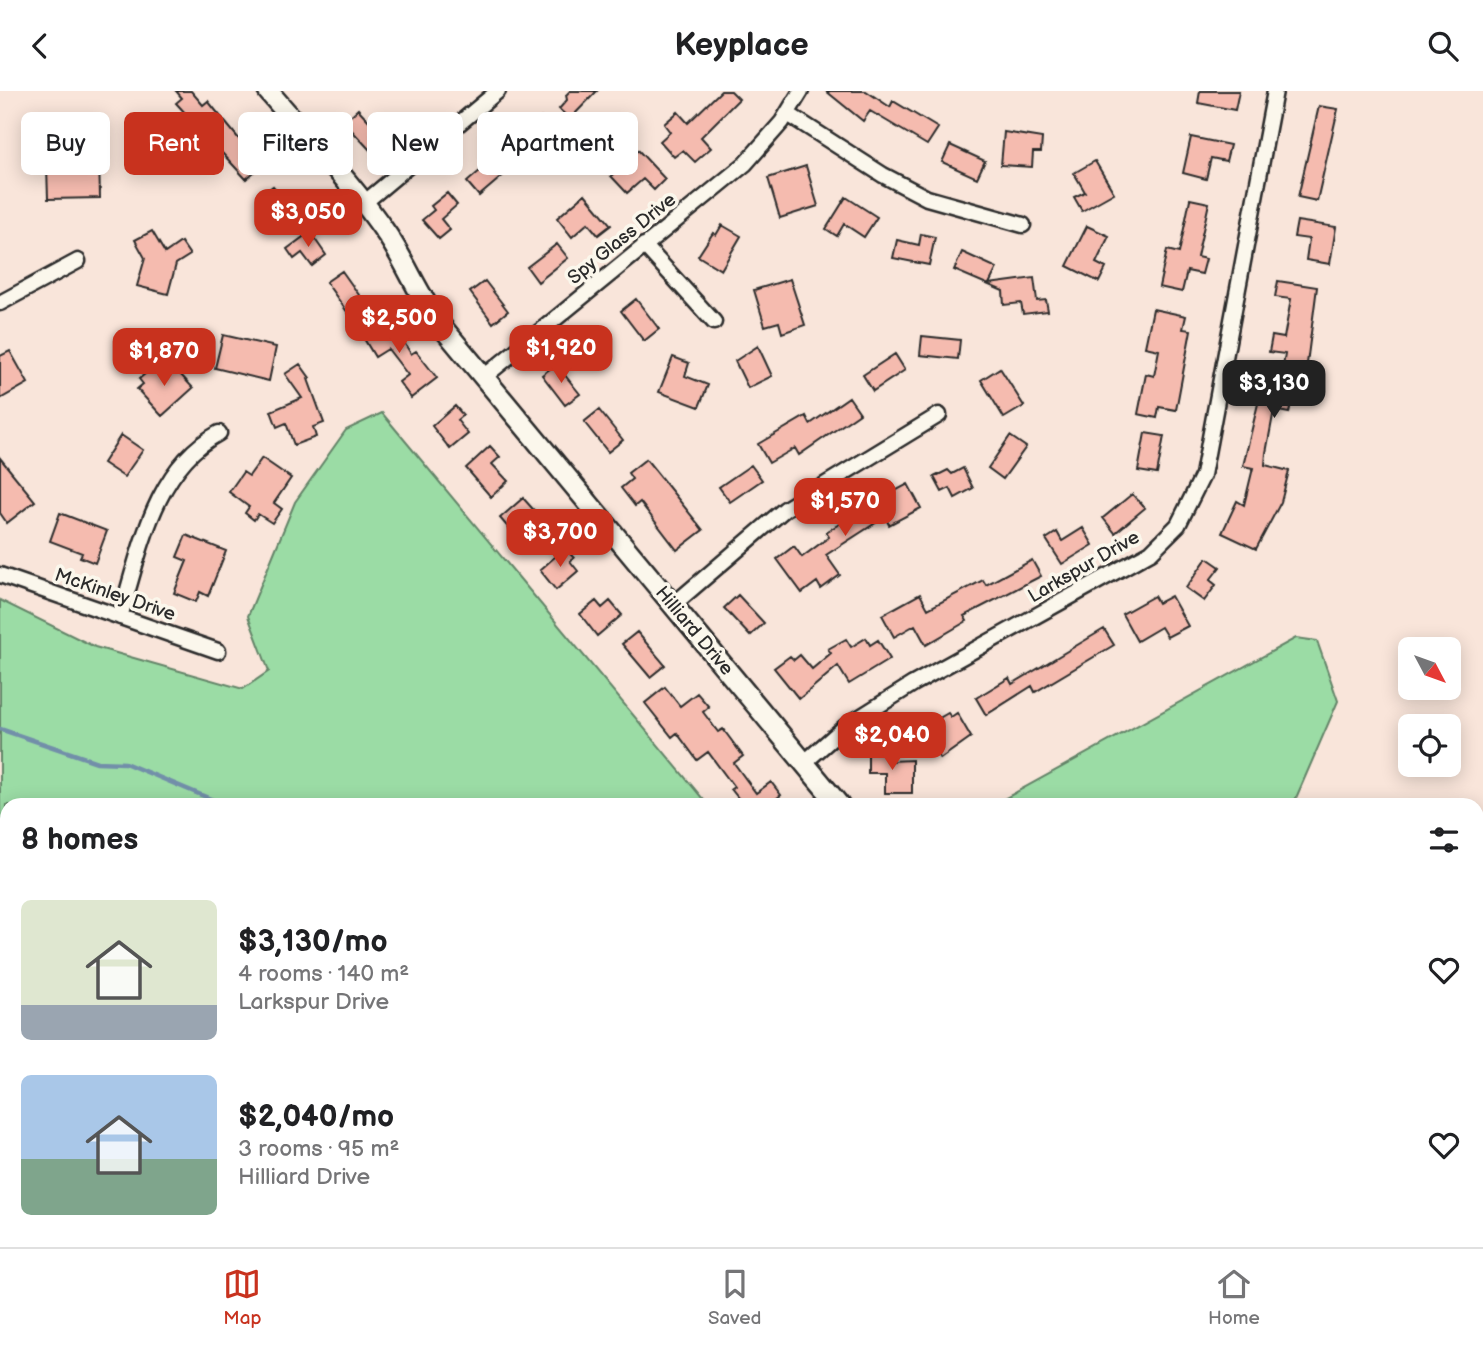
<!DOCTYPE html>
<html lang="en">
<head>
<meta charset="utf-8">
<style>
  :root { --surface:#fff; --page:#f2f2f2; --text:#202124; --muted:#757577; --line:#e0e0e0; --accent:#c8321e }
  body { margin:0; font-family:"Balsamiq Sans",sans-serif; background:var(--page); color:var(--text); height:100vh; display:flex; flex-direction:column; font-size:26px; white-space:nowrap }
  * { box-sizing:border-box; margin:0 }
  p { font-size:23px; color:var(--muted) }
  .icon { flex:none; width:38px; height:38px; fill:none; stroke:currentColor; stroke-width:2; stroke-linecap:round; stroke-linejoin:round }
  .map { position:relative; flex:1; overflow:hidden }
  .details { position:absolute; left:0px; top:707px; width:1484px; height:450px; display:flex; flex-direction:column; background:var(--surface); border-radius:21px 21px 0 0; box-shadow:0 4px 18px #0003 }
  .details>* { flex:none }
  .guide { position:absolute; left:21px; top:21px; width:700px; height:63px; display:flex; gap:14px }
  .needle { width:46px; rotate:131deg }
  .controls { position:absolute; left:1398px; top:546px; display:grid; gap:14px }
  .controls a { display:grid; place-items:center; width:63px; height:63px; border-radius:10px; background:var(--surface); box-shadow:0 4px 18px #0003; font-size:35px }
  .price { position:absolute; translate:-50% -60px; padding:0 16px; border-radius:14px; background:var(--accent); color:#fff; font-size:23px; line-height:46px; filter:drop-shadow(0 2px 4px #0008) }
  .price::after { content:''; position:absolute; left:50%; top:42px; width:21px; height:16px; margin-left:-10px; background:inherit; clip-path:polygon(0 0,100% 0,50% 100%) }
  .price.active { background:#222; color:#fff }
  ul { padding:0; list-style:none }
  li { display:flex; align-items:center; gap:21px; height:175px; padding:0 21px }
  li span { display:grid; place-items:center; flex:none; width:196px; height:140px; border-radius:10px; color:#555 }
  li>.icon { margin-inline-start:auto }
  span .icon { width:84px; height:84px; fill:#fffc; stroke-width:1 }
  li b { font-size:30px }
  h2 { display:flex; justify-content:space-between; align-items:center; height:84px; padding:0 21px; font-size:30px }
  .chip { padding:0 24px; border-radius:10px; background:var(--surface); box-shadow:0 4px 18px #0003; font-size:24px; line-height:63px }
  .chip.active { background:var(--accent); color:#fff }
  header { display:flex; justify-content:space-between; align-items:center; height:91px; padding:0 21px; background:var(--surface); font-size:32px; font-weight:600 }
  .tab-bar { display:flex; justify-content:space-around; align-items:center; height:98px; border-top:2px solid var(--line); background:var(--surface); font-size:19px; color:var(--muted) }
  .tab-bar a { display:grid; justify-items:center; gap:4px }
  .tab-bar .active { color:var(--accent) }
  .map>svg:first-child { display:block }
</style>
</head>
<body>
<header><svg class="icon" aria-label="back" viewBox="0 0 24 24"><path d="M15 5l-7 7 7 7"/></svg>Keyplace<svg class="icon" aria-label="search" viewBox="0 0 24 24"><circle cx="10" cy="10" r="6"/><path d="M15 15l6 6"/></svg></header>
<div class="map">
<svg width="1483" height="1156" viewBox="0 0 1483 1156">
  <rect width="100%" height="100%" fill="#f9e5da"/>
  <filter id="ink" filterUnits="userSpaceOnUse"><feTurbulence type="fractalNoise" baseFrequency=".0143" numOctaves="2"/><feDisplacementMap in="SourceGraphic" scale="14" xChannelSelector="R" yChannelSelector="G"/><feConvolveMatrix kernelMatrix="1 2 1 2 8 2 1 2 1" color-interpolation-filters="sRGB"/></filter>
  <g filter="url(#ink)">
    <path fill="#9bdca5" stroke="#638468" stroke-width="2" d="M382,322L708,714H7V1150H197L189,1156H0V509L95,556L243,598L269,580L248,525L295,411L346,339Z
      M1296,547L1317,550L1338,610L1293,714H993Z
      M1483,757V1156H1445L1442,1150H1477V760Z
      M253,1150H640L629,1156H247Z
      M735,1150H1128L1127,1156H743Z"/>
    <path fill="#a1d1fd" stroke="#728fa9" stroke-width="2" d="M793,1150H972L982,1156H799Z"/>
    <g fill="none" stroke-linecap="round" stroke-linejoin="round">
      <path stroke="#728fa9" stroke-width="4.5" d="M0,638L97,671L125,672L225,714"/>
    </g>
    <path fill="#f5bbaf" stroke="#2b2b2b" stroke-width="2" d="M176,0H191L203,14L208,10L261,75L246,88L176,12L182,7Z
      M570,0H597L570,28L559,18L567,9L566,4Z
      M721,0H731L739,8L701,46L711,57L695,71L683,59L674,66L660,50L670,41L664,33L678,21L688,32Z
      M826,0H866L890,16L893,10L938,37L927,54L870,20L863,30Z
      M1200,0H1239L1235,19L1198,12Z
      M1319,15L1338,18L1317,110L1298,106Z
      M358,18L384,46L370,59L344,31Z
      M541,27L554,41L479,105L467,91Z
      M1004,41L1042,47L1041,61H1033L1032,76L1001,74Z
      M1191,46L1230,54L1226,70L1211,67L1206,88L1183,82Z
      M950,54L985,70L977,87L942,71Z
      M638,59L665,88L654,99L643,88L627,102L611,85Z
      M77,66H99L100,107L48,108L47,76L78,75Z
      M1095,70L1114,102L1082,120L1074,106L1085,101L1074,82Z
      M806,75L818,115L780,127L768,87Z
      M273,95L298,124L284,137L258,107Z
      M447,102L457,114L441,128L450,139L439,148L422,129L434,119L431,115Z
      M585,103L611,134L598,144L588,132L572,146L557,127Z
      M846,106L877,126L864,146L844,133L837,145L826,138Z
      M1190,108L1209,112L1197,166L1206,168L1202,183L1187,180L1182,201L1159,196L1167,159L1179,162Z
      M1297,130L1336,136L1330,173L1306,169L1309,148L1294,146Z
      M722,134L741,145L721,179L698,165L713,142L716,144Z
      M1087,135L1109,145L1096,172L1106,177L1099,191L1067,175Z
      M152,140L165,162L181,151L190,164L176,173L168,203L137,195L145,167L135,149Z
      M310,141L326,164L312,175L302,162L294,168L287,158Z
      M921,143L935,146L929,174L893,167L897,149L919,154Z
      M557,153L568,167L538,191L527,176Z
      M962,161L997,177L989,193L1034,187L1037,210L1046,209L1048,220L1023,223L1021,212L1004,214L1003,200L954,179Z
      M342,180L364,211L348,222L326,191Z
      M790,188L805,234L782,242L779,231L765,235L754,199Z
      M485,190L508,220L493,232L470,201Z
      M1278,190L1317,196L1305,288L1296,287L1289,322L1274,319L1266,362L1265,374L1289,380L1281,411L1256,458L1222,442L1237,410L1244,414L1253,377L1243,375L1262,296L1279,299L1285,263L1269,261L1272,245L1284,247L1291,208L1275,206Z
      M636,208L659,238L644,250L621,220Z
      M1153,218L1186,225L1183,238L1191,239L1176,319L1159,316L1157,327L1138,323L1146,283L1154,285L1159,259L1145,256Z
      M388,225L411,263L416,260L437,287L411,307L399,291L408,284L388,258L375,266L360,241Z
      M223,244L276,256L269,290L215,277Z
      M922,245L960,249L958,268L920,264Z
      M758,255L772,285L748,297L735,270Z
      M10,260L28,292L0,308V265Z
      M895,263L905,279L873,300L863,284Z
      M673,266L689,272L685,285L708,294L699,316L659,301Z
      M168,270L193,297L162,325L137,298L143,293L139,288L152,277L156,281Z
      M300,273L310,287L308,288L324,332L313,336L316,346L294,354L286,332L277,336L271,320L302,307L285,283Z
      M556,273L580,303L565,314L542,284Z
      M1000,277L1024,315L1004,327L981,289Z
      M849,306L860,322L799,364L795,357L769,372L758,353L806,325L810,333Z
      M455,315L463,324L457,329L468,343L450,358L432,335Z
      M599,319L623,349L608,361L584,331Z
      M1145,342L1164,345L1157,383L1138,380Z
      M121,344L143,359L124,386L103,372Z
      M1010,345L1026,356L1003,388L988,377Z
      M490,355L500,366L492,373L508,390L491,406L466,377Z
      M0,367L35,410L7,432L0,422Z
      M262,367L291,387L274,412L282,418L272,432L258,423L254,429L245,422L249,416L229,401L243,381L249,385Z
      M646,368L703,439L677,459L640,411L635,415L621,397L632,388L628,382Z
      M751,374L762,389L730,411L719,396Z
      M963,377L973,397L955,407L950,397L942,401L934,386L948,379L952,383Z
      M908,393L921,417L889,434L885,426L826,464L840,484L821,498L817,491L802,502L777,468L794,455L802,466L829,446L826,441L846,429L843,424L862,412L865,416Z
      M1132,403L1145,417L1115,442L1103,427Z
      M523,407L539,425L543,422L550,431L526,451L515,437L511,440L500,427Z
      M60,422L107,440L95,472L80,466L82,462L50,450Z
      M1083,437L1093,454L1062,473L1046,448L1057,441L1062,450Z
      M186,444L226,460L208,505L200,501L196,511L174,502L187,470L177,466Z
      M565,457L574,467L570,470L578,480L556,499L540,479Z
      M1207,467L1220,476L1210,489L1216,494L1204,510L1186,497Z
      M1032,469L1041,485L964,525L967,530L926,554L915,534L894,546L882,524L920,503L928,518L983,489L986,494Z
      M738,504L764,532L750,545L724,517Z
      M1154,505L1158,512L1171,505L1188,535L1167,546L1161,536L1137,550L1122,523Z
      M596,510L602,517L610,510L622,524L597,545L580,523Z
      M1104,538L1114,554L1035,601L1032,595L986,624L976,607L1009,587L1012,593Z
      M637,541L665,574L650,586L622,553Z
      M866,547L870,554L878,549L890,568L849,593L838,575L799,608L774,577L790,565L794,569L800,564L812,578L831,562L828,558L846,548L851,556Z
      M665,596L680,615L697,602L709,616L703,621L718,641L723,638L743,665L734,672L756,702L771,691L781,704L768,714H740L742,712L731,698L734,696L708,661L697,669L677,642L672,646L645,612Z
      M948,622L951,626L957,622L971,646L940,668L922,637Z
      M890,661V670L912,669V702H885V682H868V662Z"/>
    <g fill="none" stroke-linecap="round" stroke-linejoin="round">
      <defs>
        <path id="street" d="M788,23L883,84L927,107L1023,134
          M364,112L498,0
          M644,154L714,231
          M0,212L78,170
          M484,286L745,73L782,31L801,0
          M0,484L218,560
          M673,514L785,418L939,324
          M120,526C140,461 154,377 219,342
          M805,671L846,635L913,593L1151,461L1178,434L1203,384L1275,0
          M0,831L7,833
          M1315,1150L1318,1156
          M1424,1150L1426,1156
          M1189,1154L1201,1156
          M226,1156L233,1150
          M1095,1156L1097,1150"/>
        <path id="secondary" d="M268,0C308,47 353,93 388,145C408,175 420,209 443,237L839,714"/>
      </defs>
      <use href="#street" stroke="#2b2b2b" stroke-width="19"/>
      <use href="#secondary" stroke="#2b2b2b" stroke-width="24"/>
      <use href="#street" stroke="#fbf7ec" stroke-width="14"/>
      <use href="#secondary" stroke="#fbf7ec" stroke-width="19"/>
    </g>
  </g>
  <g text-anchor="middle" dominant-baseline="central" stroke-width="7" stroke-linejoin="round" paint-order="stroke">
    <g font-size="19" fill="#2b2b2b" stroke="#fbf7ec">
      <text transform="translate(622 148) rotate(-39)">Spy Glass Drive</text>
      <text transform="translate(1084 476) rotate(-30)">Larkspur Drive</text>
      <text transform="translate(115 504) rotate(19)">McKinley Drive</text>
      <text transform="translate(694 540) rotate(50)">Hilliard Drive</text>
    </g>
  </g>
</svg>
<div class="controls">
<a><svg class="needle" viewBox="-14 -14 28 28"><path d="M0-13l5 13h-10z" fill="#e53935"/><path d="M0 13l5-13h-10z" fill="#757577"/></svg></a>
<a><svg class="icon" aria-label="locate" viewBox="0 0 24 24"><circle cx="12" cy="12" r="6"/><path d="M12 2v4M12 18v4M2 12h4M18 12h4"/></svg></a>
</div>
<b class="price" style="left:308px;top:158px">$3,050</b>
<b class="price" style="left:399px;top:264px">$2,500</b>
<b class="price" style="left:561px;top:294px">$1,920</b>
<b class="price" style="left:164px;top:297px">$1,870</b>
<b class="price active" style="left:1274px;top:329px">$3,130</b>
<b class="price" style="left:845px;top:447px">$1,570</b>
<b class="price" style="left:560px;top:478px">$3,700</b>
<b class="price" style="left:892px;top:681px">$2,040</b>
<div class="guide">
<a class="chip">Buy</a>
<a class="chip active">Rent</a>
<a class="chip">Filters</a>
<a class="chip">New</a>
<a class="chip">Apartment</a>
</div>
<section class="details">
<h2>8 homes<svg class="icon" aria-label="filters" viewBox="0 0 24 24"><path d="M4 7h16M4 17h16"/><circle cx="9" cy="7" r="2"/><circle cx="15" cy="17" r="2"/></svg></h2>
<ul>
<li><span style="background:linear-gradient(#dfe7d0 75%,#9aa5b1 0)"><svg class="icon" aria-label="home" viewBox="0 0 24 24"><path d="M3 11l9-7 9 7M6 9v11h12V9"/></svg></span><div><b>$3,130/mo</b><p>4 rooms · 140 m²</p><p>Larkspur Drive</p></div><svg class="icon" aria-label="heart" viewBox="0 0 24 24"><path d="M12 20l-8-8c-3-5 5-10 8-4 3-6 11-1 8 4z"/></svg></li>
<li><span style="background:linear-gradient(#a9c7e8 60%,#7fa58c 0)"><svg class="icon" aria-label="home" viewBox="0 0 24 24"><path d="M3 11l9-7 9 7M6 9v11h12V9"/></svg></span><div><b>$2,040/mo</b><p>3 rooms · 95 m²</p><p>Hilliard Drive</p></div><svg class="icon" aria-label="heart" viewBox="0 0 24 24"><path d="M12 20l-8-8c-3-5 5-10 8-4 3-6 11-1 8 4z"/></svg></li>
</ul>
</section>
</div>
<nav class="tab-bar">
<a class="active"><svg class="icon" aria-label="map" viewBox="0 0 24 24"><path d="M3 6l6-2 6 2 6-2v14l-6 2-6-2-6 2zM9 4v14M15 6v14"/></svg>Map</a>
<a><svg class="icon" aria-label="saved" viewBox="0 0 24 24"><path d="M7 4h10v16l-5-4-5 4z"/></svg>Saved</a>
<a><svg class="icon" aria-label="home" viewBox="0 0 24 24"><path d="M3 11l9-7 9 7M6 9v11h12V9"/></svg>Home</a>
</nav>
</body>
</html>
